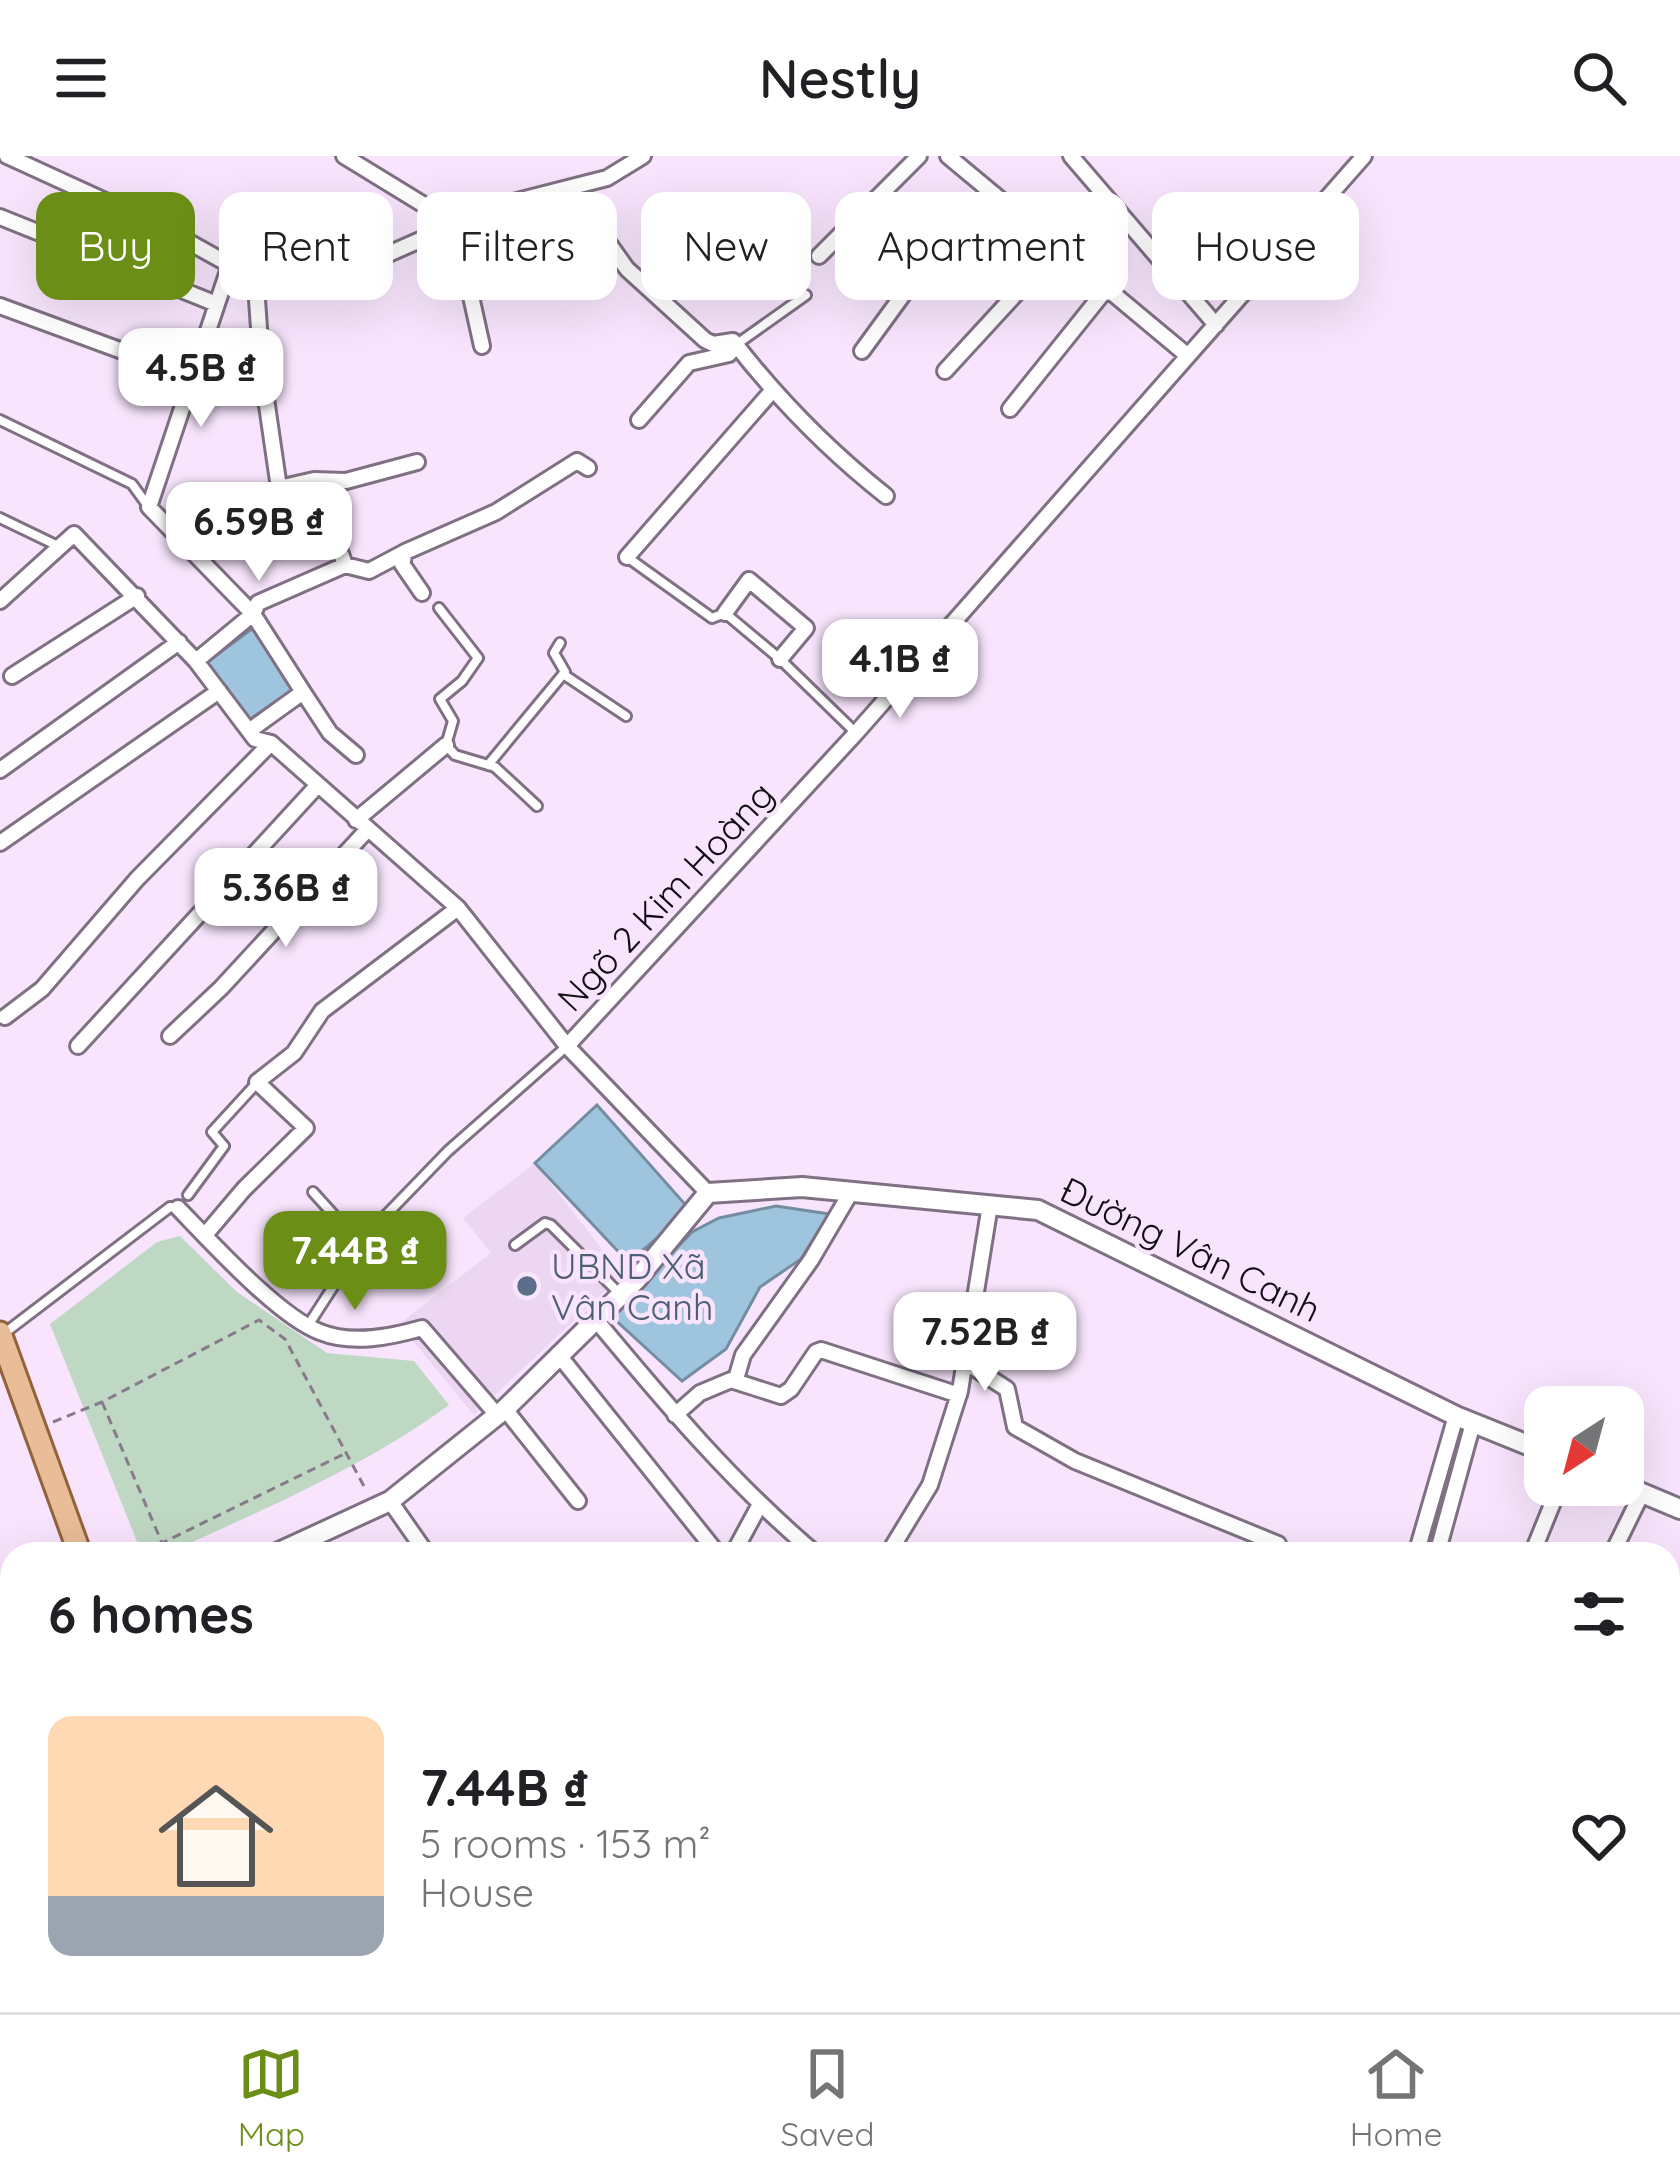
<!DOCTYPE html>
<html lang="en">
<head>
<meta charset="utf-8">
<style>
  :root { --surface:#fff; --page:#f2f2f2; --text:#202124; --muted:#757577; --line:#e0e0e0; --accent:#6b8e17 }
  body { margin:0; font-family:Quicksand,sans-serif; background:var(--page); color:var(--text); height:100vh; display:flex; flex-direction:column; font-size:45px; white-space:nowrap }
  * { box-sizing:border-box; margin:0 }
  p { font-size:39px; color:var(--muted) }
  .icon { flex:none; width:66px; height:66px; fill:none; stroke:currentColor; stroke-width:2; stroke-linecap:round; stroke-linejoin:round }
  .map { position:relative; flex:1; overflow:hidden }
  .drawer { position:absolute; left:0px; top:1386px; width:1680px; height:471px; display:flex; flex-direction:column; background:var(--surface); border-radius:36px 36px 0 0; box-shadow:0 12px 48px #0002 }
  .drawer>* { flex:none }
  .guide { position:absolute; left:36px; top:36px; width:1608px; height:108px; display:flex; gap:24px }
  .needle { width:78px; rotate:216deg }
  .fabs { position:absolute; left:1524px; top:1230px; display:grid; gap:24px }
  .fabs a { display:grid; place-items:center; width:120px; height:120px; border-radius:24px; background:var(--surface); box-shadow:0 12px 48px #0002; font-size:60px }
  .price { position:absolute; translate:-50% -102px; padding:0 27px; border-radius:24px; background:#fff; color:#222; font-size:39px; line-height:78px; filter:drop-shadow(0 3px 6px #0008) }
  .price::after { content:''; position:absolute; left:50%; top:72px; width:36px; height:27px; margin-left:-18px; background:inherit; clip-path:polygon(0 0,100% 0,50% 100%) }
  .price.active { background:var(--accent); color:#fff }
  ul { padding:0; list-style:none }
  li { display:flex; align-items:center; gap:36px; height:300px; padding:0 48px }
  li+li { border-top:3px solid var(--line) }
  li span { display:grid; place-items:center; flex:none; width:336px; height:240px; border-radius:24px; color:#555 }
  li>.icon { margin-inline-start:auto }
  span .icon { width:144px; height:144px; fill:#fffc; stroke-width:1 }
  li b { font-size:51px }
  h2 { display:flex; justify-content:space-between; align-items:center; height:144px; padding:0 48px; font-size:51px }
  .tag { padding:0 42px; border-radius:24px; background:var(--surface); box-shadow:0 12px 48px #0002; font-size:42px; line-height:108px }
  .tag.active { background:var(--accent); color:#fff }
  header { display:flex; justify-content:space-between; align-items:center; height:156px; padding:0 48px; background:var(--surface); font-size:54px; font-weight:600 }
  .dock { display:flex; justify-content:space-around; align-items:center; height:168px; border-top:3px solid var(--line); background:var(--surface); font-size:33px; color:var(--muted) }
  .dock a { display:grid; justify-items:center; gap:6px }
  .dock .active { color:var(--accent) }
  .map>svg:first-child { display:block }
</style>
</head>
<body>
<header><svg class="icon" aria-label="menu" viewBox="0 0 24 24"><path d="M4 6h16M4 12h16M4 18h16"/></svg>Nestly<svg class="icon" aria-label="search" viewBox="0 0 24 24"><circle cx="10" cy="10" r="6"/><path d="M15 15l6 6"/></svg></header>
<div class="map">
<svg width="1680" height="1856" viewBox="0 0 1680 1856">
  <rect width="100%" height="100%" fill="#f8e5fd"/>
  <path fill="#edd6f2" d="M535,1007L622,1119L474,1259L399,1168L491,1097L463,1062Z"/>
  <path fill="#bfd8c3" d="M180,1080L237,1136L327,1197L414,1205L449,1249C361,1313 264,1353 166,1398H142L50,1168L157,1086Z"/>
  <path fill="#9fc4de" stroke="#758da1" stroke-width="3" d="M256,470L297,531L249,564L206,507Z
    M597,949L691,1055L628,1106L535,1007Z
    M776,1050L829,1058L801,1103L760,1131L726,1193L682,1225L611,1160L692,1076L719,1062Z
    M12,1817V1845H116L115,1856H11L0,1825Z"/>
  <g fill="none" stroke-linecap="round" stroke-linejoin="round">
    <defs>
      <path id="service" d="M737,188L806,139
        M0,264L132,328L148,350
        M0,362L58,390
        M627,401L712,462L725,457L780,503L855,576
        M439,452L478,502L462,525L440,543L453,565L446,589L455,599L495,611L537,650
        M563,518L626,560
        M488,609L565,516L554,497L560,487
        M313,1036L359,1087
        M188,1039L224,990L212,976L256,928
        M286,1068L338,1123L309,1168
        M369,1076L395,1105
        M515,1089L545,1067L551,1069L621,1139
        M328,1110L359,1087L448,995L566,891
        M2,1179L170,1051L178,1052"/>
      <path id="minor" d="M7,0L160,70L230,109
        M344,0L455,68L482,190
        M948,0L1188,200
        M1071,0L1216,169
        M570,33L627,113L705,184L713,188L733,185C778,243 829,295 886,340
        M0,61L214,147
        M819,100L919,0
        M255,115L262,215L279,332L314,324L346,325L417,306
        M267,117L271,68
        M0,150L193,221
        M862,195L905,136L994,38
        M945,215L1058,92
        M1010,253L1107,132
        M639,264L689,207L729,198L736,189
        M627,401L772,235
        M345,409L369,415L405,396
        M422,437L402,408L405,396L496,356L577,305L588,312
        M0,445L74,378L196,505L255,583L271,587L458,752L567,890L708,1037
        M725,457L749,424L806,472L780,503
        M196,505L253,458L149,351L230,109L334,122L497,50L607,22L643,0
        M12,520L137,440
        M303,536L330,577L356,599
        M249,575L303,536L253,458L258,447L345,409L314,324
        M0,614L179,486
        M356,664L446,589
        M0,687L219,535
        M5,861L42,833L137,723L271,587
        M170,880L221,832L368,673
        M78,890L317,630
        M567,890L856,577L1364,0
        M178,1052C210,1085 279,1161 320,1176C352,1189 391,1181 422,1172L497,1259
        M205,1079L244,1033L306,972L257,926L294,897L322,855L458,752
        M596,1164C665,1247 733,1328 816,1398
        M558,1198L718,1398
        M965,1206L1007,1233L1015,1271L1075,1305L1278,1388L1276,1398
        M736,1223L743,1199L811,1104L851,1036
        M505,1253L578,1345
        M675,1259L700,1237L731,1224L781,1240L791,1233L816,1196L821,1194L959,1239
        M390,1345L427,1398
        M733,1398L759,1350
        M888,1398L930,1329L960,1235L990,1049
        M1416,1398L1456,1260
        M1437,1398L1473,1267
        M1532,1398L1560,1329
        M1612,1398L1642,1337
        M0,1564L12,1562
        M0,1619L12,1627
        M0,1715L12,1699
        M0,1801L12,1785
        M523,1845L529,1856
        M683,1845L698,1856
        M773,1845L774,1856
        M1105,1845L1107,1856
        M1233,1845L1241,1856
        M1330,1845L1339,1856
        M927,1856L967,1845"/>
      <path id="tertiary" d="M1623,1329L1680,1353
        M275,1398L390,1345L505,1253L637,1123L708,1037L802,1031L1038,1054L1456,1260L1545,1296"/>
      <path id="primary" d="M0,1177L80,1398
        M126,1856L127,1845"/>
    </defs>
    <use href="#service" stroke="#807084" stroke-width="14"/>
    <use href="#minor" stroke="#807084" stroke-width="20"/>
    <use href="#tertiary" stroke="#807084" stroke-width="24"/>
    <use href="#primary" stroke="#93623c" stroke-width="27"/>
    <path stroke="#877a8b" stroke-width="3" stroke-dasharray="9 6" stroke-linecap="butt" d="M102,1246L162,1387L344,1298
      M53,1266L102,1246L259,1164L285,1183L366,1334"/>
    <use href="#service" stroke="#fff" stroke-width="8"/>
    <use href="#minor" stroke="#fff" stroke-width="14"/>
    <use href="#tertiary" stroke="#fff" stroke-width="18"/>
    <use href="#primary" stroke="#e8bd97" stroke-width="21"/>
  </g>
  <circle fill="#5c6f8a" stroke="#f8e5fd" stroke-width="4.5" cx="527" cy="1130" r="12"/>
  <g text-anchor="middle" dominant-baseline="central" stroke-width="9" stroke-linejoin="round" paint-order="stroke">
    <g font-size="36" fill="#120c14" stroke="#f8e5fd">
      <text transform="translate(665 740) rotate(-47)">Ngõ 2 Kim Hoàng</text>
      <text transform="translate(1191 1093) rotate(26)">Đường Vân Canh</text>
    </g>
    <g font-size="36" fill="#4e5e75" stroke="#f8e5fd" text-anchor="start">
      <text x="551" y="1109">UBND Xã<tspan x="551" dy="41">Vân Canh</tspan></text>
    </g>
  </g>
</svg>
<div class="fabs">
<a><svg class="needle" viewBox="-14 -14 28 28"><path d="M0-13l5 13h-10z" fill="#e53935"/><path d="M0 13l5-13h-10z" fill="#757577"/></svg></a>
</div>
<b class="price" style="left:201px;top:274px">4.5B ₫</b>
<b class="price" style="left:259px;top:428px">6.59B ₫</b>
<b class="price" style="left:900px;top:565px">4.1B ₫</b>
<b class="price" style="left:286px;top:794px">5.36B ₫</b>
<b class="price active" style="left:355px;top:1157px">7.44B ₫</b>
<b class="price" style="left:985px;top:1238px">7.52B ₫</b>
<div class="guide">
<a class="tag active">Buy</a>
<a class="tag">Rent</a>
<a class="tag">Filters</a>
<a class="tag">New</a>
<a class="tag">Apartment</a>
<a class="tag">House</a>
</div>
<section class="drawer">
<h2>6 homes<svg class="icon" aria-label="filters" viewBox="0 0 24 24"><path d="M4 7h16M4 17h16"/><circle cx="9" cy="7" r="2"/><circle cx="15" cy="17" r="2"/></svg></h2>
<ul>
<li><span style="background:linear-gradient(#ffd9b3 75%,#9aa5b1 0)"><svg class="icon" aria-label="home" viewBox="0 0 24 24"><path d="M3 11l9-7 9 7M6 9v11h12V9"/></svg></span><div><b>7.44B ₫</b><p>5 rooms · 153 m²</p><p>House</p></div><svg class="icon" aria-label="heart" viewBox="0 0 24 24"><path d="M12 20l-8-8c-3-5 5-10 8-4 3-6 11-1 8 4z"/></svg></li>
</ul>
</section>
</div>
<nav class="dock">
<a class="active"><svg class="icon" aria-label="map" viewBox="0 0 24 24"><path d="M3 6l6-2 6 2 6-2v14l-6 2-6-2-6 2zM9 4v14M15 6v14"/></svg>Map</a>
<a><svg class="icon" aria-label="saved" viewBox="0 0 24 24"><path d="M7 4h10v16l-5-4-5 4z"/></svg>Saved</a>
<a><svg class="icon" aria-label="home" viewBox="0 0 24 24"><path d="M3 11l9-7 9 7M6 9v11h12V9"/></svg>Home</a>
</nav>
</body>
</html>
